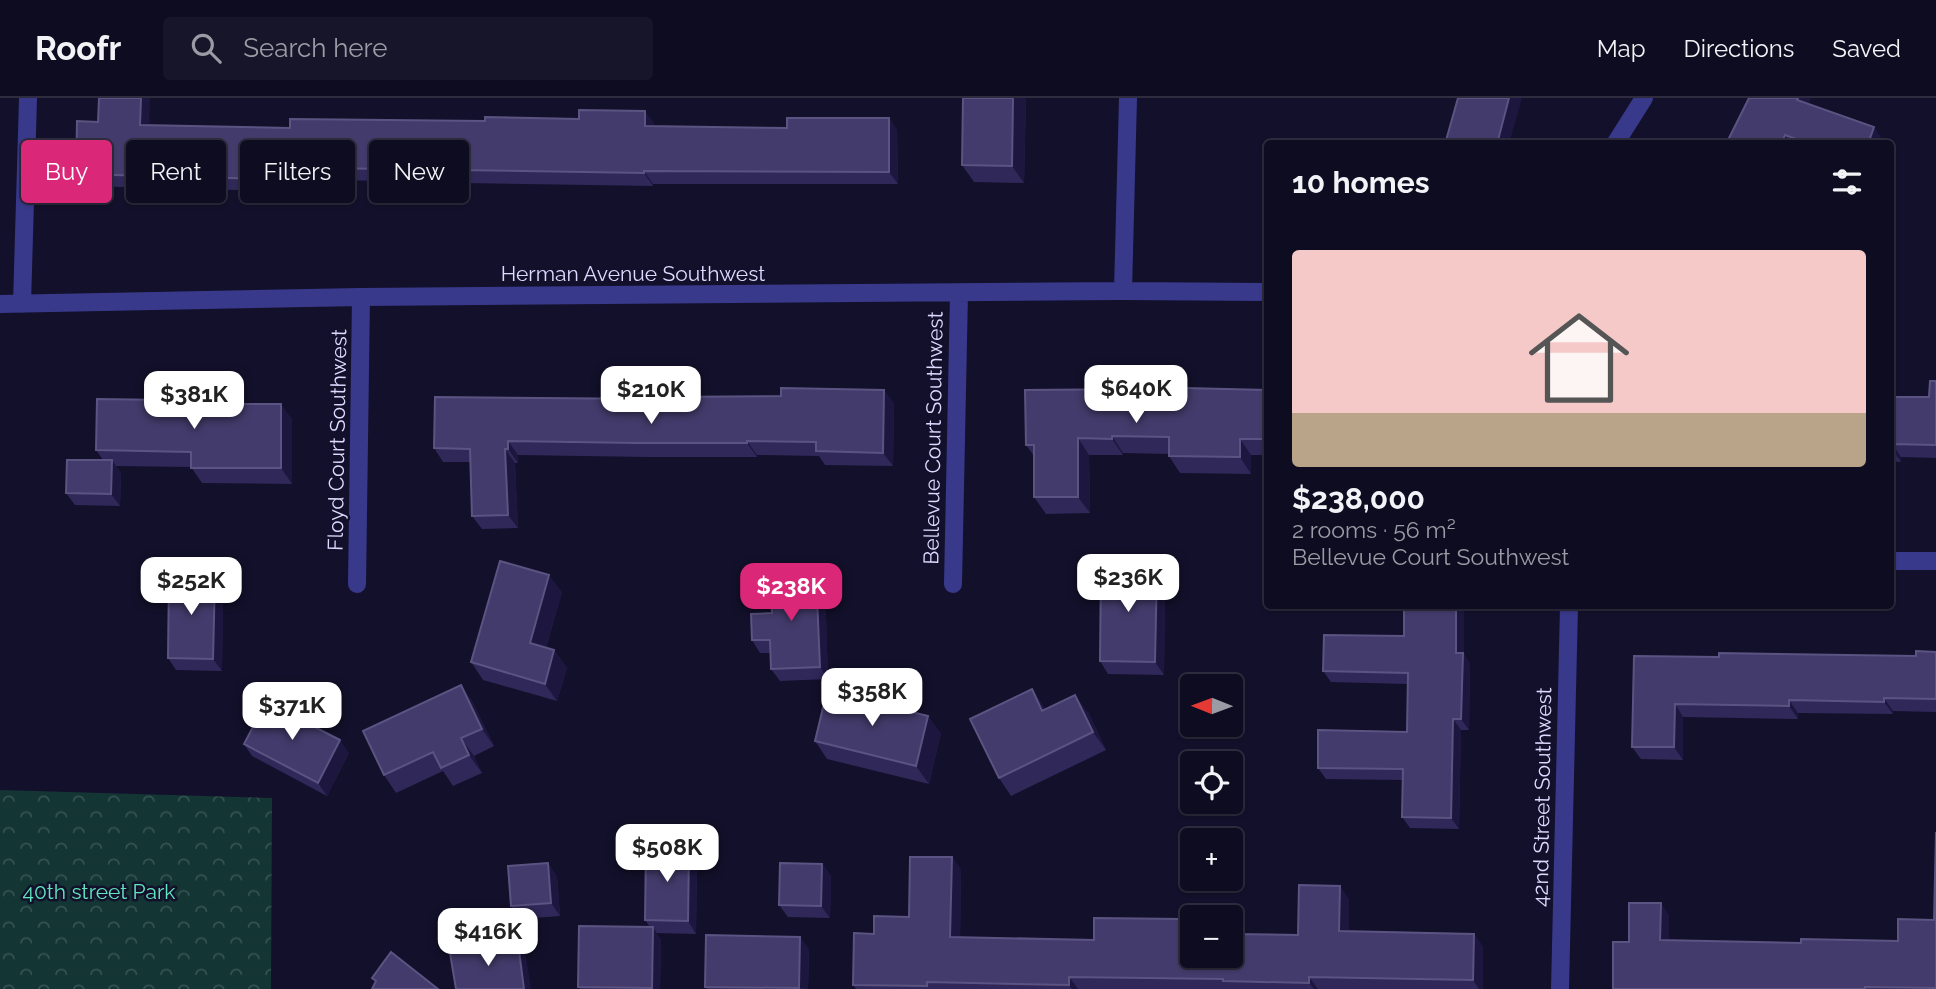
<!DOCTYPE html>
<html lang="en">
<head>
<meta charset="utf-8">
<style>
  :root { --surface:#0e0c20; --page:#171529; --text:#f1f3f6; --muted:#9b9ba5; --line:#2e2c3e; --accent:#db2777 }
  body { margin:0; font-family:Raleway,sans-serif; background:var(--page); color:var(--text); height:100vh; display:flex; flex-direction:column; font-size:26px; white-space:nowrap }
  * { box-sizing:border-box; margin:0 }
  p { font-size:23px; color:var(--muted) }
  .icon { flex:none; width:38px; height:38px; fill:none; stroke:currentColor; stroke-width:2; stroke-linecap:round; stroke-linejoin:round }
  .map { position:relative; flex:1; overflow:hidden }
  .drawer { position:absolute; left:1264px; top:42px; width:630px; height:469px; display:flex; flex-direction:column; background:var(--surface); border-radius:7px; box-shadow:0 2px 5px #0004,0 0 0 2px var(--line) }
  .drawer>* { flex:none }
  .top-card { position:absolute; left:21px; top:42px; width:665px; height:63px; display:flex; gap:14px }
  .needle { width:46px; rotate:271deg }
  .buttons { position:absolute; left:1180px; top:576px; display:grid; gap:14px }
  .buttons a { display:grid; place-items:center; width:63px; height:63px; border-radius:7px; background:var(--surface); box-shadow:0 2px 5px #0004,0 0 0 2px var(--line); font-size:35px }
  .price { position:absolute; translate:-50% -60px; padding:0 16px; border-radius:14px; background:#fff; color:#222; font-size:23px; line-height:46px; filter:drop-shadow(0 2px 4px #0008) }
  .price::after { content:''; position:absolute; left:50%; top:42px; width:21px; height:16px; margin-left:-10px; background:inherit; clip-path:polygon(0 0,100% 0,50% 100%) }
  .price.current { background:var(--accent); color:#fff }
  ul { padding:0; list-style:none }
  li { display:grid; align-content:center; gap:14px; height:371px; padding:0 28px }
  li span { display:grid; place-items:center; height:217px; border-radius:7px; color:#555 }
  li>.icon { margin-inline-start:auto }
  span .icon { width:126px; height:126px; fill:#fffc; stroke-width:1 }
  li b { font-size:30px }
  h2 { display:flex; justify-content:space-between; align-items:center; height:84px; padding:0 28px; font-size:30px }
  .tag { padding:0 24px; border-radius:7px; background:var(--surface); box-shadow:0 2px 5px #0004,0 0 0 2px var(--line); font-size:24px; line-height:63px }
  .tag.current { background:var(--accent); color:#fff }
  header { display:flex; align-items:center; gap:42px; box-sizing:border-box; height:98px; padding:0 35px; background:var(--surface); border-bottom:2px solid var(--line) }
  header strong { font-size:33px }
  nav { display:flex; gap:38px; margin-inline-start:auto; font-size:24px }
  .search { width:490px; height:63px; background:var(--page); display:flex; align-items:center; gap:18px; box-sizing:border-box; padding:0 24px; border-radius:7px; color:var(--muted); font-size:26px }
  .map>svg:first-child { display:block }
</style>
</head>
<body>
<header>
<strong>Roofr</strong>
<div class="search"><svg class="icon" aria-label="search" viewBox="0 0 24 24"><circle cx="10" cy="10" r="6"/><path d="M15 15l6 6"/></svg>Search here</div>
<nav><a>Map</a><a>Directions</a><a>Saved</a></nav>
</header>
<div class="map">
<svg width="1936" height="891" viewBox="0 0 1936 891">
  <defs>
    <pattern id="forest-crowns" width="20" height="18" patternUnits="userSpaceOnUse" patternTransform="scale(1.75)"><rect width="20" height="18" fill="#133533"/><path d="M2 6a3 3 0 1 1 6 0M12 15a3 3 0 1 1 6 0" fill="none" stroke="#355252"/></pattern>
  </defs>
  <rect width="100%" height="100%" fill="#13102b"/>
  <path fill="url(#forest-crowns)" d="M0,692L272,700L271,891H0Z"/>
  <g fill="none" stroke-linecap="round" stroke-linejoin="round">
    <path stroke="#39398c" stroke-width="18" d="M1615,46L1644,0
      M1123,193L1128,0
      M0,206L361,199L1123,193L1267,194
      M22,206L28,0
      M1890,463H1936
      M357,486L361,199
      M953,486L959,195
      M1560,891L1569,508"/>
  </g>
  <path fill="#302859" d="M1026,0L1024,85L974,84L962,67Z
    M1809,6L1882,41L1880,46H1726Z
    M889,20L897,32L898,86H653V88L464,85V87L394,86L392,83L274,81V93L85,88L76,76L149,27L290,30L654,25V28L787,30Z
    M1936,283V360L1901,359V364L1890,363V299H1929Z
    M1267,292V357H1251V376L1180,375L1169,358V356L1123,355V357H1089L1090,415L1046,416L1034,399V358L1026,347Z
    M894,305L893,368L825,367L819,358L757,357V359H647L518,357V365H515L518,430L482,431L472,418L471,364H443L434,350Z
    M170,306L292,321V386L202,385L191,369L116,368L121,375L120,408L75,407L66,395L103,362L96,352Z
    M1165,482L1164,577L1108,576L1100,563Z
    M825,488L828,581L780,583L771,571L770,555H760L752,542L772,515Z
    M223,491L222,573L176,572L168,560Z
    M562,494L546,550L554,552L567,570L557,603L483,582L471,564Z
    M1404,508H1464V556L1470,566L1469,632H1461L1459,731L1410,730L1402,719V682L1326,681L1318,670L1407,634L1408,586L1331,584L1323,573L1404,538Z
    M1936,554V614L1893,613V616L1798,615V621L1683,619V662L1641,661L1632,649L1719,559L1916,558Z
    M461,587L473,605L494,648L474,658L482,675L453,688L443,673L396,695L384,677Z
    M1032,591L1045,611L1088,614L1106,652L1011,698L999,680Z
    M941,635L929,686L827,661L815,643Z
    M244,646L349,655L327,698L252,658Z
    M1936,734V891H1613L1629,844L1669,817V843L1801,845L1898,843L1934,822Z
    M952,759L961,772L960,839L1094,842L1192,835L1298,837L1349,801V834L1474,836L1483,849V891H856L853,887L909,819Z
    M697,763L696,836L656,835L661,842L660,891H580L578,889L650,829L645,822Z
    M822,766L831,778L830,820L788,819L779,807Z
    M557,778L560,818L520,821L511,808Z
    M809,851L808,891H707L705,889Z"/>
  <path fill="#1d173f" d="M141,0H150L149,40L140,27Z
    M1013,0H1026L1024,85L1012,68Z
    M1509,0H1522L1509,46H1497Z
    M1798,0H1811L1806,14L1797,2Z
    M645,13L654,25L653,40L645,28Z
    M889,20L897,32L898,86L889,74Z
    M1874,29L1882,41L1880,46H1868Z
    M1785,37L1791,46H1781Z
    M265,69L274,81V93L265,81Z
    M455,72L464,85V87L455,75Z
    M644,73L653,86V88L644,75Z
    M884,292L894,305L893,368L883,355Z
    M281,306L292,321V386L281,370Z
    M1112,338L1123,355V357L1112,341Z
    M1078,340L1089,357L1090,415L1078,399Z
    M1240,341L1251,357V376L1240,359Z
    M508,343L518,357V365L508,351Z
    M747,343L757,357V359L747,345Z
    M1892,346L1901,359V364L1892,351Z
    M505,351L515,365L518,430L508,417Z
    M112,362L121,375L120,408L111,396Z
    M1157,469L1165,482L1164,577L1155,564Z
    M816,476L825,488L828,581L820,569Z
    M549,477L562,494L542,563L530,545Z
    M215,478L223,491L222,573L213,561Z
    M1456,508H1464V556L1470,566L1469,632L1461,621L1456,555Z
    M554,552L567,570L557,603L545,586Z
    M461,587L473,605L494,648L482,631Z
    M1032,591L1044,609L1054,630L1042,613Z
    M1075,597L1088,614L1106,652L1093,634Z
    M1884,600L1893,613V616L1884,604Z
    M1789,602L1798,615V621L1789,608Z
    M1675,606L1683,619V662L1674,649Z
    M928,618L941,635L929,686L916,668Z
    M1453,621L1461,632L1459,731L1451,720Z
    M461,640L474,658L482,675L469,657Z
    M340,642L349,655L327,698L318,685Z
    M689,751L697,763L696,836L688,823Z
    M952,759L961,772L960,853L950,839Z
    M548,765L557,778L560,818L551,805Z
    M822,766L831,778L830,820L821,808Z
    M1340,788L1349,801V847L1339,833Z
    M1661,805L1669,817V855L1660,842Z
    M1182,821L1192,835H1182Z
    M653,829L661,842L660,891H652V890Z
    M1474,836L1483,849V891H1479L1473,882Z
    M800,839L809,851L808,891L799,890Z
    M518,845L526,858L531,891H524Z
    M1069,879L1078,891H1072L1069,887Z
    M1309,879L1318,891H1314L1309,885Z"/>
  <path fill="#433b6b" stroke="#5b5482" stroke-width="2" d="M99,0H141L140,27L290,30V21L485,23V19L579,21V12L645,13V28L787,30V20H889V74L644,73V75L455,72V75L385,74V71L265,69V81L76,76L77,23L98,24Z
    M963,0H1013L1012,68L962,67Z
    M1458,0H1509L1497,46H1445Z
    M1749,0H1798L1797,2L1874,29L1868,46H1810L1785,37L1781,46H1726Z
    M1930,283H1936V347L1892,346V351H1890V299H1929Z
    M1142,289L1267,292V341H1240V359L1169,358V339L1112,338V341L1078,340V399H1034V347H1026L1025,292L1142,291Z
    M781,290L884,292L883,355L816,353V344L747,343V345H637L508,343V351H505L508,417L472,418L470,351L434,350L435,299L659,301V299L781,298Z
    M97,301L168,302L167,306H281V370H191V354L96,352Z
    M67,362H112L111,396L66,395Z
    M500,463L549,477L530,545L554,552L545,586L471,564Z
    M1101,468L1157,469L1155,564L1100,563Z
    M816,476L820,569L771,571L770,542H752L751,516L772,515L770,478Z
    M169,478H215L213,561L168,560Z
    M1404,508H1456V555H1463L1461,621H1453L1451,720L1402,719L1403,671L1318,670V632L1407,634L1408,575L1323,573L1324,537L1404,538Z
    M1916,553L1936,554V601L1884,600V604L1789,602V608L1675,606L1674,649H1632L1634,558L1719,559V555L1916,558Z
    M461,587L482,631L461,640L469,657L441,670L433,654L384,677L363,633Z
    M1032,591L1042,613L1075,597L1093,634L999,680L970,621Z
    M827,593L928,618L916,668L815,643Z
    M266,604L340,642L318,685L244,646Z
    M1936,734V890L1865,889V891H1613V844H1629V805H1661L1660,842L1801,845V841L1898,843V821L1934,822Z
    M646,750L689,751L688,823L645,822Z
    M910,759H952L950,839L1094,842V820L1182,821V835H1192V858H1230V836L1298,837L1299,787L1340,788L1339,833L1474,836L1473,882L1309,879V885L1223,883V881L1069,879V887L927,884V888L853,887L854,835L874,836V818L909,819Z
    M548,765L551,805L511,808L508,768Z
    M780,765L822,766L821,808L779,807Z
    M579,828L653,829L652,890L578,889Z
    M706,837L800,839L799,890L705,889Z
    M518,845L524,891H456L450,855Z
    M391,854L438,891H372L376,883L372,880Z"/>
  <g text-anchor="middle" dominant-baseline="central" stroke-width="5" stroke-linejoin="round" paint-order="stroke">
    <g font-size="21" fill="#dddaff" stroke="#13102b">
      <text x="633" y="175">Herman Avenue Southwest</text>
      <text transform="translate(933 340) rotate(-89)">Bellevue Court Southwest</text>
      <text transform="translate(337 342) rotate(-89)">Floyd Court Southwest</text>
      <text transform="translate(1542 699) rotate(-89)">42nd Street Southwest</text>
    </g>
    <g font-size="21" fill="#60e5bf" stroke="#13102b">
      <text x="99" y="793">40th street Park</text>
    </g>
  </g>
</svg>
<div class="buttons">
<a><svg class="needle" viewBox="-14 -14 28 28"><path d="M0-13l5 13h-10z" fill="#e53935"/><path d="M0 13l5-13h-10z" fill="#9b9ba5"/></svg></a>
<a><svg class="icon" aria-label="locate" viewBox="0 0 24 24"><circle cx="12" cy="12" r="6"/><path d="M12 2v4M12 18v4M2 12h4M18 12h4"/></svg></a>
<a>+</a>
<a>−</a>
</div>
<b class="price" style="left:1136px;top:327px">$640K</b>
<b class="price" style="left:651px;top:328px">$210K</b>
<b class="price" style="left:194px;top:333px">$381K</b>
<b class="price" style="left:1128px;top:516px">$236K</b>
<b class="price" style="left:191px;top:519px">$252K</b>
<b class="price current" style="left:791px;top:525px">$238K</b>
<b class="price" style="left:872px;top:630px">$358K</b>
<b class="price" style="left:292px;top:644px">$371K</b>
<b class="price" style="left:667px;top:786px">$508K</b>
<b class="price" style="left:488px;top:870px">$416K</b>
<div class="top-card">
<a class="tag current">Buy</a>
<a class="tag">Rent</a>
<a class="tag">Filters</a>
<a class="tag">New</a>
</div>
<section class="drawer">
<h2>10 homes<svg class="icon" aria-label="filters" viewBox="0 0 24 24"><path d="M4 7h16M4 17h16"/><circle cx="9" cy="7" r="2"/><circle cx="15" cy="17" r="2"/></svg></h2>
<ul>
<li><span style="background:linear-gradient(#f6c9c9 75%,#b9a48a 0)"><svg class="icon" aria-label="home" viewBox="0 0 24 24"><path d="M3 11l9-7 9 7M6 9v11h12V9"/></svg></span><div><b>$238,000</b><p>2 rooms · 56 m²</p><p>Bellevue Court Southwest</p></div></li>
</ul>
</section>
</div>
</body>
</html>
